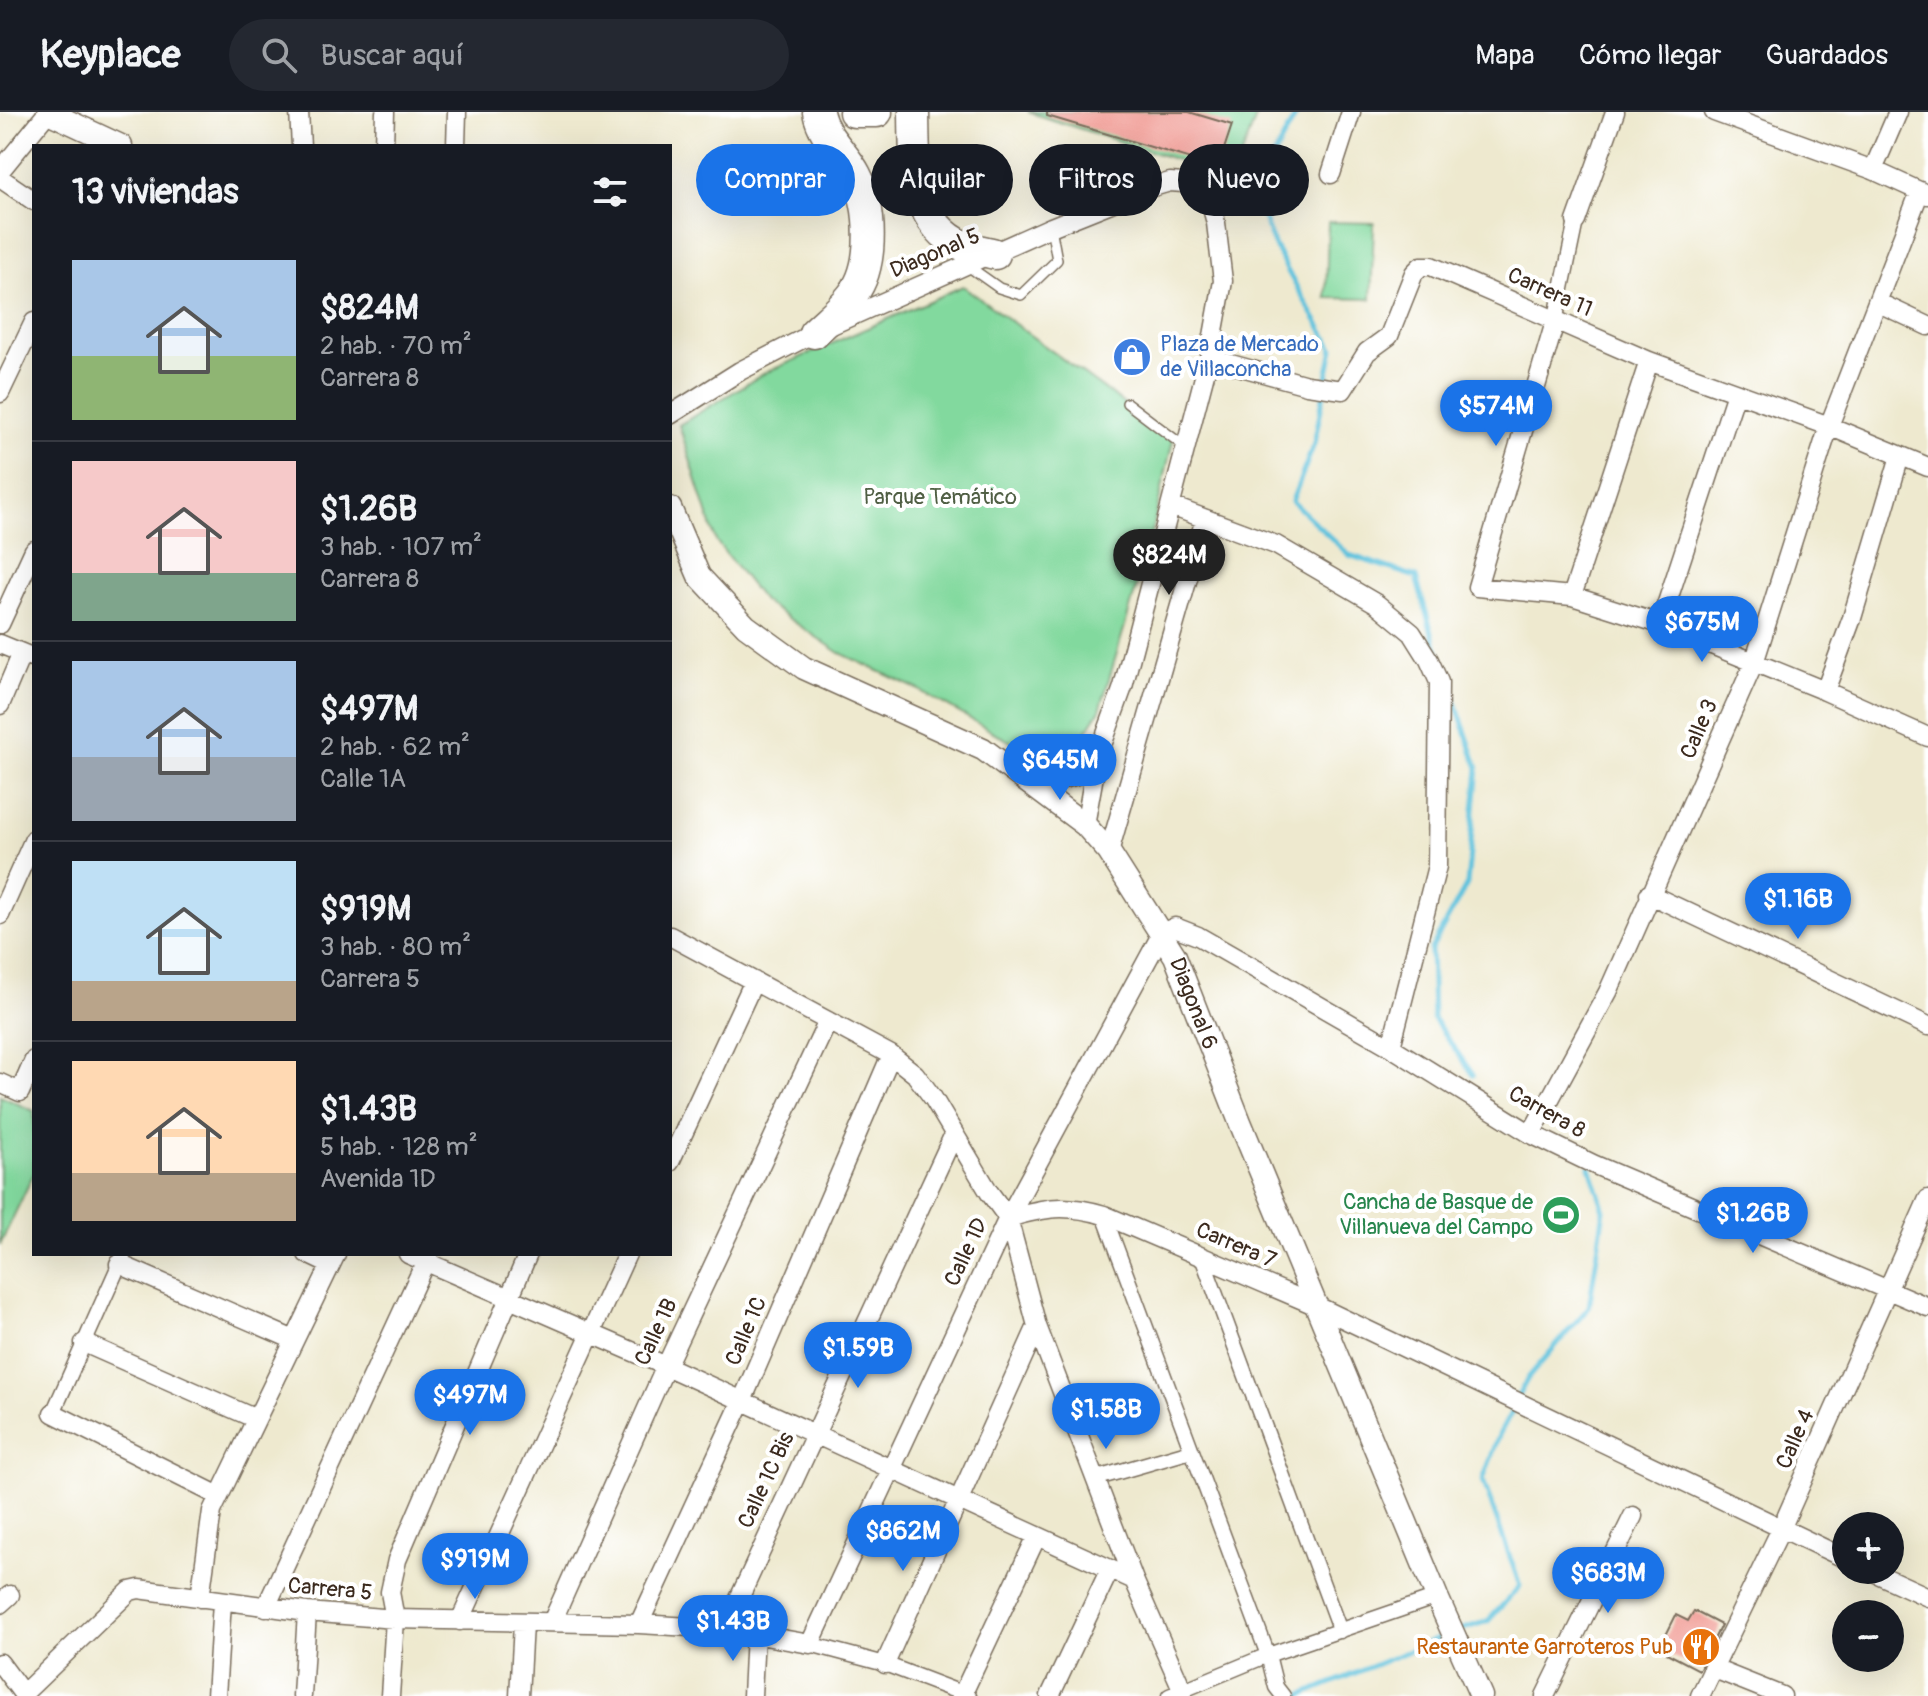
<!DOCTYPE html>
<html lang="es">
<head>
<meta charset="utf-8">
<style>
  :root { --surface:#171b24; --page:#242831; --text:#f1f3f6; --muted:#9ea1a6; --line:#363941; --accent:#1a73e8 }
  body { margin:0; font-family:Pangolin,sans-serif; background:var(--page); color:var(--text); height:100vh; display:flex; flex-direction:column; font-size:30px; white-space:nowrap }
  * { box-sizing:border-box; margin:0 }
  p { font-size:26px; color:var(--muted) }
  .icon { flex:none; width:44px; height:44px; fill:none; stroke:currentColor; stroke-width:2; stroke-linecap:round; stroke-linejoin:round }
  .map { position:relative; flex:1; overflow:hidden }
  .sheet { position:absolute; left:32px; top:32px; width:640px; height:1112px; display:flex; flex-direction:column; background:var(--surface); border-radius:0px; box-shadow:0 8px 32px #0002 }
  .sheet>* { flex:none }
  .hud { position:absolute; left:696px; top:32px; width:760px; height:72px; display:flex; gap:16px }
  .tools { position:absolute; left:1832px; top:1400px; display:grid; gap:16px }
  .tools a { display:grid; place-items:center; width:72px; height:72px; border-radius:50%; background:var(--surface); box-shadow:0 8px 32px #0002; font-size:40px }
  .price { position:absolute; translate:-50% -68px; padding:0 18px; border-radius:28px; background:var(--accent); color:#fff; font-size:26px; line-height:52px; filter:drop-shadow(0 2px 4px #0008) }
  .price::after { content:''; position:absolute; left:50%; top:48px; width:24px; height:18px; margin-left:-12px; background:inherit; clip-path:polygon(0 0,100% 0,50% 100%) }
  .price.selected { background:#222; color:#fff }
  ul { padding:0; list-style:none }
  li { display:flex; align-items:center; gap:24px; height:200px; padding:0 40px }
  li+li { border-top:2px solid var(--line) }
  li span { display:grid; place-items:center; flex:none; width:224px; height:160px; border-radius:0px; color:#555 }
  li>.icon { margin-inline-start:auto }
  span .icon { width:96px; height:96px; fill:#fffc; stroke-width:1 }
  li b { font-size:34px }
  h2 { display:flex; justify-content:space-between; align-items:center; height:96px; padding:0 40px; font-size:34px }
  .chip { padding:0 28px; border-radius:36px; background:var(--surface); box-shadow:0 8px 32px #0002; font-size:28px; line-height:72px }
  .chip.selected { background:var(--accent); color:#fff }
  header { display:flex; align-items:center; gap:48px; box-sizing:border-box; height:112px; padding:0 40px; background:var(--surface); border-bottom:2px solid var(--line) }
  header strong { font-size:38px }
  nav { display:flex; gap:44px; margin-inline-start:auto; font-size:28px }
  .search { width:560px; height:72px; background:var(--page); display:flex; align-items:center; gap:20px; box-sizing:border-box; padding:0 28px; border-radius:44px; color:var(--muted); font-size:30px }
  .map>svg:first-child { display:block }
</style>
</head>
<body>
<header>
<strong>Keyplace</strong>
<div class="search"><svg class="icon" aria-label="search" viewBox="0 0 24 24"><circle cx="10" cy="10" r="6"/><path d="M15 15l6 6"/></svg>Buscar aquí</div>
<nav><a>Mapa</a><a>Cómo llegar</a><a>Guardados</a></nav>
</header>
<div class="map">
<svg width="1928" height="1584" viewBox="0 0 1928 1584">
  <rect width="100%" height="100%" fill="#fff"/>
  <filter id="ink" filterUnits="userSpaceOnUse"><feTurbulence type="fractalNoise" baseFrequency=".0125" numOctaves="2"/><feDisplacementMap in="SourceGraphic" scale="16" xChannelSelector="R" yChannelSelector="G"/><feConvolveMatrix kernelMatrix="1 2 1 2 8 2 1 2 1" color-interpolation-filters="sRGB"/></filter>
  <filter id="wash" filterUnits="userSpaceOnUse"><feTurbulence type="fractalNoise" baseFrequency=".006" numOctaves="4" result="noise"/><feDisplacementMap in="SourceGraphic" scale="32" xChannelSelector="R" yChannelSelector="G"/><feGaussianBlur stdDeviation="1.8" result="paint"/><feColorMatrix in="noise" values="0 0 0 0 0 0 0 0 0 0 0 0 0 0 0 0 0 1.4 0 .05"/><feComposite in="paint" operator="in"/></filter>
  <g filter="url(#wash)">
    <rect width="100%" height="100%" fill="#eee9cf"/>
    <path fill="#82d99e" stroke="#5e825e" stroke-width="2" d="M1028,0H1258L1233,66Z
      M1328,110L1374,111L1371,187L1326,186Z
      M963,174L1173,328L1150,429L1100,598L1074,638L1049,648L1020,635L917,577L840,541L763,489L716,429L679,313L765,261Z
      M0,984L34,999V1061L0,1133Z"/>
    <g fill="none" stroke-linecap="round" stroke-linejoin="round">
      <path stroke="#5fc2dd" stroke-width="5" d="M1298,0C1284,25 1268,51 1261,79C1253,113 1315,204 1333,236L1326,271
        M1324,281L1314,332L1292,389L1349,443L1416,465L1434,528L1478,656L1467,772L1431,837L1433,906L1473,963
        M1518,1284L1528,1266L1589,1195L1604,1098L1590,1055
        M1460,1518L1488,1509L1520,1474L1483,1368L1499,1323L1514,1295
        M1300,1584L1447,1523"/>
    </g>
    <g id="blocks">
      <path fill="#f09992" d="M1047,0H1189L1232,13L1218,55L1047,4Z
        M1694,1499L1721,1513L1699,1558L1659,1537L1676,1503L1688,1509Z"/>
    </g>
  </g>
  <g filter="url(#ink)">
    <use href="#blocks" fill-opacity="0" stroke="#7a6d5c" stroke-width="2"/>
    <g fill="none" stroke-linecap="round" stroke-linejoin="round">
      <defs>
        <path id="service" d="M968,154L999,176L1021,183L1057,148L1051,115
          M1127,291L1185,335"/>
        <path id="pedestrian" d="M1555,210L1576,109
          M1104,1103L1268,1543L1437,1485
          M1202,1145L1340,1519
          M53,1301L124,1142
          M1094,1367L1191,1339
          M810,1532L885,1552L969,1584
          M1169,1584L1268,1543L1276,1575L1283,1584"/>
        <path id="minor" d="M299,0L301,34
          M1714,0L1873,58L1928,83
          M384,34L385,0
          M456,34L457,0
          M1873,58L1898,0
          M0,59L48,0
          M1331,62L1351,0
          M0,66L34,89
          M1576,109L1615,0
          M1877,190L1928,214
          M1555,210L1477,475L1572,484L1660,512L1825,579L1928,625
          M1209,246L1307,273L1343,278L1367,240L1389,224L1414,161L1421,154H1431L1649,249L1829,314L1928,355
          M0,281L34,210
          M670,303L740,259L814,221L1051,115L1146,77L1170,70L1197,72L1211,92L1216,111L1223,169L1209,246L1123,575L1097,647L1085,713
          M1171,394L1276,433L1377,492L1412,521L1429,548L1439,570L1437,754L1391,935
          M1572,484L1649,249
          M0,512L34,438
          M1660,512L1736,281
          M0,532L34,546
          M1825,579L1852,506L1900,344
          M0,593L22,541
          M1109,740L1205,407
          M1649,782L1928,914
          M0,803L34,727
          M670,824L891,943L915,962L933,986L989,1080L1008,1106L1037,1214L1134,1468L1183,1579
          M0,971L20,980L34,948
          M1531,1022L1608,880L1754,551L1829,314L1920,79
          M670,1050L754,869
          M1008,1106C1046,1095 1066,1092 1104,1103L1317,1194L1846,1447
          M307,1142L330,1153
          M408,1142L666,1254L1134,1468
          M119,1152L294,1228
          M84,1231L256,1307
          M53,1301L219,1384
          M1869,1458L1928,1485
          M200,1486L212,1399L336,1142
          M0,1492L10,1483
          M266,1495L429,1142
          M460,1509L627,1142
          M552,1510L666,1254L828,909
          M639,1512L742,1289L891,943
          M725,1517L954,1022
          M0,1551L23,1582L130,1479L139,1477L307,1500L395,1507L639,1512L725,1517L810,1532L1008,1106L1162,821L1175,815L1198,824L1391,935L1531,1022L1595,1053L1928,1195
          M885,1552L1037,1214
          M1712,1556L1782,1584
          M963,1581L1037,1424
          M216,1584L222,1490
          M302,1584L307,1500
          M390,1584L395,1507L390,1480L397,1448L528,1142
          M519,1584L523,1512
          M752,1584L755,1521
          M1050,1584L1110,1457
          M1545,1584L1633,1404
          M1700,1584L1781,1417L1928,1087"/>
        <g id="tertiary">
          <path d="M48,0L121,34"/>
          <path id="s1" d="M670,396L699,464L746,514L804,556L983,637L1085,713L1109,740L1175,844L1240,1010L1437,1485L1481,1584"/>
          <path d="M1021,659C1051,669 1073,669 1097,647"/>
        </g>
        <path id="trunk" d="M854,0H877
          M914,0C915,48 911,112 964,134C974,138 985,139 995,142
          M814,221C826,209 843,196 853,182C875,153 872,94 856,63C845,41 823,26 818,0"/>
      </defs>
      <use href="#service" stroke="#7a6d5c" stroke-width="12"/>
      <use href="#pedestrian" stroke="#7a6d5c" stroke-width="17"/>
      <use href="#minor" stroke="#7a6d5c" stroke-width="21"/>
      <use href="#tertiary" stroke="#7a6d5c" stroke-width="25"/>
      <use href="#trunk" stroke="#7a6d5c" stroke-width="33"/>
      <use href="#service" stroke="#fff" stroke-width="9"/>
      <use href="#pedestrian" stroke="#fff" stroke-width="14"/>
      <use href="#minor" stroke="#fff" stroke-width="18"/>
      <use href="#tertiary" stroke="#fff" stroke-width="22"/>
      <use href="#trunk" stroke="#fff" stroke-width="30"/>
    </g>
  </g>
  <defs>
    <symbol id="shop-disc" viewBox="-11 -11 22 22"><circle r="9.5" fill="#3f7fe0" stroke="#fff"/><path d="M-5-2.5h2.3a2.7 3.5 0 0 1 5.4 0H5L5.5 6h-11ZM-1.5-2.5h3a1.5 2.3 0 0 0-3 0Z" fill="#fff"/></symbol>
    <symbol id="stadium-disc" viewBox="-11 -11 22 22"><circle r="9.5" fill="#2e9e5b" stroke="#fff"/><path d="M0-5a6.5 5 0 1 0 0 10a6.5 5 0 1 0 0-10ZM-3.5-1.8h7v3.6h-7Z" fill="#fff"/></symbol>
    <symbol id="restaurant-disc" viewBox="-11 -11 22 22"><circle r="9.5" fill="#e8710a" stroke="#fff"/><path d="M-5-6h1v4h1v-4h1v4h1v-4h1v5L-1.5 .5V6h-2V.5L-5-1ZM5-6V6H3V1.5H1.5Q1.5-4 5-6Z" fill="#fff"/></symbol>
  </defs>
  <g fill-rule="evenodd">
    <use href="#shop-disc" x="1110" y="223" width="44" height="44"/>
    <use href="#stadium-disc" x="1539" y="1081" width="44" height="44"/>
    <use href="#restaurant-disc" x="1679" y="1513" width="44" height="44"/>
  </g>
  <g text-anchor="middle" dominant-baseline="central" stroke-width="8" stroke-linejoin="round" paint-order="stroke">
    <g font-size="22" fill="#3b2a1e" stroke="#fff">
      <text transform="translate(935 141) rotate(-23)">Diagonal 5</text>
      <text transform="translate(1550 180) rotate(24)">Carrera 11</text>
      <text transform="translate(1699 617) rotate(-67)">Calle 3</text>
      <text stroke="none"><textPath href="#s1" startOffset="748">Diagonal 6</textPath></text>
      <text transform="translate(1547 1000) rotate(29)">Carrera 8</text>
      <text transform="translate(1236 1133) rotate(23)">Carrera 7</text>
      <text transform="translate(966 1140) rotate(-65)">Calle 1D</text>
      <text transform="translate(746 1219) rotate(-67)">Calle 1C</text>
      <text transform="translate(656 1220) rotate(-65)">Calle 1B</text>
      <text transform="translate(1795 1327) rotate(-66)">Calle 4</text>
      <text transform="translate(766 1368) rotate(-65)">Calle 1C Bis</text>
      <text transform="translate(330 1477) rotate(5)">Carrera 5</text>
    </g>
    <g font-size="22" fill="#366cbe" stroke="#fff" text-anchor="start">
      <text x="1160" y="232">Plaza de Mercado<tspan x="1160" dy="25">de Villaconcha</tspan></text>
    </g>
    <g font-size="22" fill="#505f44" stroke="#fff">
      <text x="940" y="385">Parque Temático</text>
    </g>
    <g font-size="22" fill="#27864d" stroke="#fff" text-anchor="end">
      <text x="1533" y="1090">Cancha de Basque de<tspan x="1533" dy="25">Villanueva del Campo</tspan></text>
    </g>
    <g font-size="22" fill="#c56008" stroke="#fff" text-anchor="end">
      <text x="1673" y="1535">Restaurante Garroteros Pub</text>
    </g>
  </g>
</svg>
<div class="tools">
<a>+</a>
<a>−</a>
</div>
<b class="price" style="left:1496px;top:336px">$574M</b>
<b class="price selected" style="left:1169px;top:485px">$824M</b>
<b class="price" style="left:1702px;top:552px">$675M</b>
<b class="price" style="left:1060px;top:690px">$645M</b>
<b class="price" style="left:1798px;top:829px">$1.16B</b>
<b class="price" style="left:1753px;top:1143px">$1.26B</b>
<b class="price" style="left:858px;top:1278px">$1.59B</b>
<b class="price" style="left:470px;top:1325px">$497M</b>
<b class="price" style="left:1106px;top:1339px">$1.58B</b>
<b class="price" style="left:903px;top:1461px">$862M</b>
<b class="price" style="left:475px;top:1489px">$919M</b>
<b class="price" style="left:1608px;top:1503px">$683M</b>
<b class="price" style="left:733px;top:1551px">$1.43B</b>
<div class="hud">
<a class="chip selected">Comprar</a>
<a class="chip">Alquilar</a>
<a class="chip">Filtros</a>
<a class="chip">Nuevo</a>
</div>
<section class="sheet">
<h2>13 viviendas<svg class="icon" aria-label="filters" viewBox="0 0 24 24"><path d="M4 7h16M4 17h16"/><circle cx="9" cy="7" r="2"/><circle cx="15" cy="17" r="2"/></svg></h2>
<ul>
<li><span style="background:linear-gradient(#a9c7e8 60%,#8fb573 0)"><svg class="icon" aria-label="home" viewBox="0 0 24 24"><path d="M3 11l9-7 9 7M6 9v11h12V9"/></svg></span><div><b>$824M</b><p>2 hab. · 70 m²</p><p>Carrera 8</p></div></li>
<li><span style="background:linear-gradient(#f6c9c9 70%,#7fa58c 0)"><svg class="icon" aria-label="home" viewBox="0 0 24 24"><path d="M3 11l9-7 9 7M6 9v11h12V9"/></svg></span><div><b>$1.26B</b><p>3 hab. · 107 m²</p><p>Carrera 8</p></div></li>
<li><span style="background:linear-gradient(#a9c7e8 60%,#9aa5b1 0)"><svg class="icon" aria-label="home" viewBox="0 0 24 24"><path d="M3 11l9-7 9 7M6 9v11h12V9"/></svg></span><div><b>$497M</b><p>2 hab. · 62 m²</p><p>Calle 1A</p></div></li>
<li><span style="background:linear-gradient(#bfe0f5 75%,#b9a48a 0)"><svg class="icon" aria-label="home" viewBox="0 0 24 24"><path d="M3 11l9-7 9 7M6 9v11h12V9"/></svg></span><div><b>$919M</b><p>3 hab. · 80 m²</p><p>Carrera 5</p></div></li>
<li><span style="background:linear-gradient(#ffd9b3 70%,#b9a48a 0)"><svg class="icon" aria-label="home" viewBox="0 0 24 24"><path d="M3 11l9-7 9 7M6 9v11h12V9"/></svg></span><div><b>$1.43B</b><p>5 hab. · 128 m²</p><p>Avenida 1D</p></div></li>
</ul>
</section>
</div>
</body>
</html>
